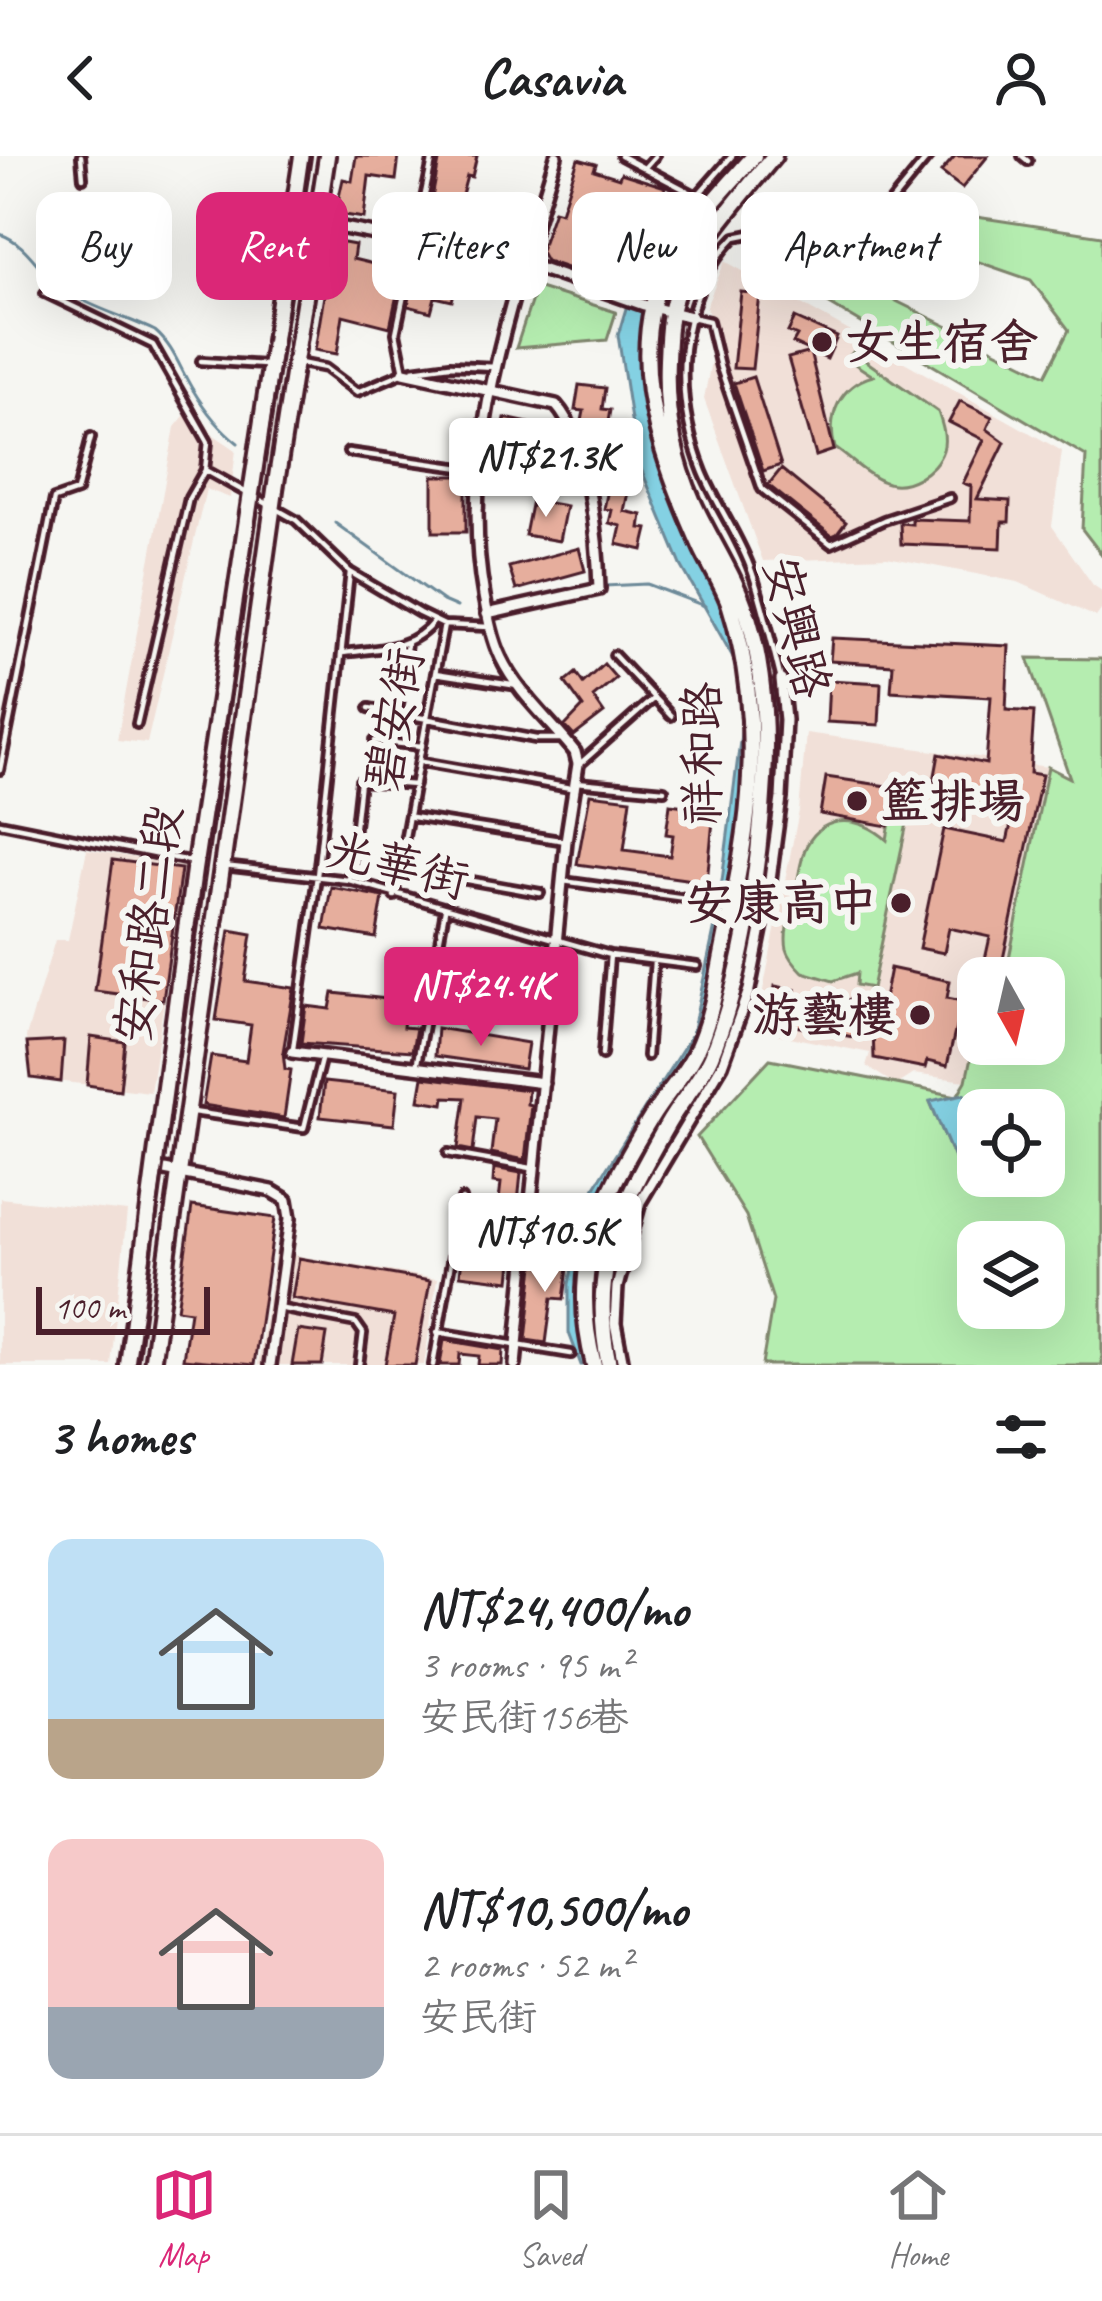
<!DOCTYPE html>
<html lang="en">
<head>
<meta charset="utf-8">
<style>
  :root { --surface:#fff; --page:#f6f6f6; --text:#202124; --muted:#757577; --line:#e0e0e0; --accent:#db2777 }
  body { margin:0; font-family:Caveat,"LXGW WenKai TC",sans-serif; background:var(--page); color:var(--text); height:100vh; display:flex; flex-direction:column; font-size:45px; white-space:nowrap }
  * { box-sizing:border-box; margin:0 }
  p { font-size:39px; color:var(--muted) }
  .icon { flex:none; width:66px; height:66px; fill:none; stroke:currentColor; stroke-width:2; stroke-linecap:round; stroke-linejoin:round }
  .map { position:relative; height:1209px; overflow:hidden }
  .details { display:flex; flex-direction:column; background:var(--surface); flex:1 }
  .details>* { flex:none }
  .banner { position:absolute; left:36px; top:36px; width:1032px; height:108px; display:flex; gap:24px }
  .needle { width:78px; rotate:172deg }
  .tools { position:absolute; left:957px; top:801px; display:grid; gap:24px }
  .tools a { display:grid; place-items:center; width:108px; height:108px; border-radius:24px; background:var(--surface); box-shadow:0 12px 48px #0002; font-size:60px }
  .scale { position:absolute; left:36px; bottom:30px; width:174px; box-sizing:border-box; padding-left:12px; border:6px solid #4a1f2b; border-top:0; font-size:33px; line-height:42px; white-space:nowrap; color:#4a1f2b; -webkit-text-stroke:9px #f6f6f2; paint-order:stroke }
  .price { position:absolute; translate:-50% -102px; padding:0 27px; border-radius:12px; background:#fff; color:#222; font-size:39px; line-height:78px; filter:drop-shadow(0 3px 6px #0008) }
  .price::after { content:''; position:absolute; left:50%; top:72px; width:36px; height:27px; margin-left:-18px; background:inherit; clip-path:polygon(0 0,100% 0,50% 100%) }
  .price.on { background:var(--accent); color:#fff }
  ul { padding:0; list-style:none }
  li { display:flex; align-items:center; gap:36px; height:300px; padding:0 48px }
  li span { display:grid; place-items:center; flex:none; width:336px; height:240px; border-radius:24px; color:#555 }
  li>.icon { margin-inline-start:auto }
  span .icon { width:144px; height:144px; fill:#fffc; stroke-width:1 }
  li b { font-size:51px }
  h2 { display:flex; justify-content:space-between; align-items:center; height:144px; padding:0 48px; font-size:51px }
  .tag { padding:0 42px; border-radius:24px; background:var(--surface); box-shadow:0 12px 48px #0002; font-size:42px; line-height:108px }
  .tag.on { background:var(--accent); color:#fff }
  header { display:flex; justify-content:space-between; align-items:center; height:156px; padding:0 48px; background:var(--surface); font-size:54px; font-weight:600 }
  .dock { display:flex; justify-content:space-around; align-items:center; height:168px; border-top:3px solid var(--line); background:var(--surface); font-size:33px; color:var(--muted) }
  .dock a { display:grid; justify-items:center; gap:6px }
  .dock .on { color:var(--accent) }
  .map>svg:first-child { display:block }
</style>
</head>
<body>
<header><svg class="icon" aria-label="back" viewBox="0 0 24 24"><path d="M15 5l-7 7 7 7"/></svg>Casavia<svg class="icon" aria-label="person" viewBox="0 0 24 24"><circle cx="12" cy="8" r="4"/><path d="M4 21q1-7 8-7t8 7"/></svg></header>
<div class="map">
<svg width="1102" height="1209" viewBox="0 0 1102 1209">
  <rect width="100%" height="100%" fill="#f6f6f2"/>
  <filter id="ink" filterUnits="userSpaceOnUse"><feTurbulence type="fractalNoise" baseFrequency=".00833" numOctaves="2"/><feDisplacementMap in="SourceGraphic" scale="24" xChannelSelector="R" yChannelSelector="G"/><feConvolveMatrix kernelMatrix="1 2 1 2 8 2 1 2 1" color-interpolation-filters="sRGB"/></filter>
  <g filter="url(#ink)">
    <path fill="#f1e0d8" d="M725,105L1062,295L1052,370L1093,429L1102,435V453L1096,461L1018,426L887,401L763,405L704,243L712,200L705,166L711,164L706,151Z
      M193,249L214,279L236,294L230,342L206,333L147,587L117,584L175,271Z
      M806,577L1048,611L1005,822H978V869L966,925L913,918L896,929L866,910L870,897L755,874L799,655Z
      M87,693L185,711L150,936L31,922L26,881L55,784H68Z
      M0,1042L127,1056L111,1209H0Z
      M275,1096L437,1123L424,1209H258Z"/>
    <path fill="#b5edb0" stroke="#80866e" stroke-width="3" fill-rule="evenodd" d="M970,60L1102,80V399L1082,373L1086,300L757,105L799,97L1046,219L1069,174L1031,124L956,98L949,65Z
      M536,131L616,156L607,184L516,192Z
      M853,196L938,256C942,268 947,282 943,294C936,316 904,336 882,325C865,318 850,302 835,292C826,260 840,229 873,220L847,203Z
      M1028,502L1102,503V1209H762L773,1144L746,1060L697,981L770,903L957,940L966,925L978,869V888H1044V822H1005L1048,611L1070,622ZM949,943L978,977V954H1044V1020H1018L996,1035L954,1002L930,946ZM978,1086H1044V1152H978Z
      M895,636L913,639L872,832L856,829L857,817L833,825L803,816C797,810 789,801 787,793C783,775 792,753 795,736C799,722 800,702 807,689C826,655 862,662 887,684Z"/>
    <path fill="#84d1e3" stroke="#6d8a99" stroke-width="3" d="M736,0H784L742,50L683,101L660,136L641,215L646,253L668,320L762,492L773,537L774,577L748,751L743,822L723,902L709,927L656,999L615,1087L609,1172L618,1209H581L569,1177V1128L581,1069L595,1031L692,878L718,756L743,562L742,517L681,409L637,303L618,179L633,129Z
      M964,938L970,948L968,964L978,977V1020H1018L996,1035L954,1002L930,945Z"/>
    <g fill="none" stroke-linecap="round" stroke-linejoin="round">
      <path stroke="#6d8a99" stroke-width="3" d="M0,78C28,88 36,112 58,129C85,150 124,160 155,175C174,191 180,213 193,234C205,254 220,273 238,287
        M335,367L443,445L457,451
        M604,430L647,428L705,450"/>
    </g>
    <path fill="#e6ae9d" stroke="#4a1f2b" stroke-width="3" d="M356,0H399L396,24L369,20L364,62L345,59L337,50L343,23L352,25Z
      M440,0H477L472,21L467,20L457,57L482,63L476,88L425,79Z
      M955,0H988L962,32L941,16Z
      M578,3L596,8L594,14L619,22L621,17L665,31L651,74L637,69L630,87L641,91L626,132L546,105L540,94L554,54L561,56Z
      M333,85L355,89L353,103L402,115L390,171L343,159L337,198L315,194Z
      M420,96L462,104L452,145L435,141L431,156L408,150Z
      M479,107L512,114L504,142L472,134Z
      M741,136L760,138L752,213L733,212Z
      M795,162L837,181L827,203L793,187L797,180L788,176Z
      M810,196L834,294L816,300L788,202Z
      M753,221L781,309L763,315L734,227Z
      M579,229L605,232L602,253L610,254L605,283L620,286L613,318L631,322L624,355L642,359L640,372L648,373L643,394L617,388L621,370L609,367L612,354L604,353L608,333L599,331L602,316L595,314L598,297L589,295L594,272L581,270L584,255L575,254Z
      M960,245L992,261L987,273L1005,286L977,343L1010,345L1009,366H1002L1001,392L901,388L900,367L912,368V363L970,365L971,330L963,327L984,284L949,266Z
      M505,262L542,270L534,306L497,299Z
      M781,313L846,366L837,378L832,380L768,329Z
      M433,320H466V376H433Z
      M532,344L566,350L559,385L525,379Z
      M579,392L585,415L516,434L509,411Z
      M832,482L1009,490L1006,554L1034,556L1030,617L1042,619L999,822H981L990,781L949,772L944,797L919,792L944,673L1007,686L1017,641L934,625L939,598L986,608L991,541L891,535L893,509L830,505Z
      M604,508L616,522L593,541L604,557L574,580L565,570L583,551L565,526L576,517L583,527Z
      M829,524L881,527L879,569L827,566Z
      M826,621L894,631L888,670L820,658Z
      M590,638L631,643L624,694L670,700L673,679L666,678L670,648L714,654L707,726L577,708Z
      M113,704L181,713L163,844L95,835Z
      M331,731L383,741L376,782L324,773Z
      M230,774L252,778L245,825L294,832L283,896L285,913L291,914L284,962L203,949L211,900L246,905L251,869L216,864Z
      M890,812L950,825L947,842L962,845L947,910L927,905L925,912L874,902L873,874H878Z
      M775,830L796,834L792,847L840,857L842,843L862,846L853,881L770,865Z
      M388,834L407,836L403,871L416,872L412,895L301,887L306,850L330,853L333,837L387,843Z
      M437,872L528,887L524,913L435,900Z
      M91,881L125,886L120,934L87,929Z
      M64,885L61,926L31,922L27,887Z
      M423,921L528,934L527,948L531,949L525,1004L491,997L495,963L477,961L473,995L458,992L465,942L445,941L444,948L419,944Z
      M324,926L398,934L394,969L320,961Z
      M494,1012L521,1017L510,1125L460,1119L468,1050L498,1053L501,1027L493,1026Z
      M192,1050L275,1062L254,1209L183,1203L190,1155L177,1153Z
      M535,1100L569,1104L564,1143L552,1142L546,1187L526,1184Z
      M299,1102L430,1125L415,1209H385L394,1160L292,1142Z
      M298,1174L327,1178L322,1209H292Z
      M444,1184L503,1194L502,1209H478L479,1200L460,1198L459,1209H440Z"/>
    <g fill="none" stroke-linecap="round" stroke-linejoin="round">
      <defs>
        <path id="lane" d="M81,0L83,22
          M621,0L697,40L732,0
          M1022,0L1028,5
          M646,10L655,0
          M45,137L153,189L208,286L205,314
          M691,161L709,165L720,211L762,333L831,388L884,364L950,342
          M201,205L265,209
          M300,207L325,212L357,236L402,217
          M413,214L450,209L496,211
          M404,216L396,177L433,0
          M348,296L476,314
          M255,341L296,364L350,416L419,457L444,469L490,471
          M342,497C375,493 413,494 434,465
          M614,499L671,560
          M435,517L518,530
          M781,524C772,488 764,451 752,416C740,381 717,350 703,316C672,239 675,143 735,81L888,50L929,0
          M369,552L536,583H565
          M398,556L407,487
          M137,568L189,342L205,314L245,336
          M375,585L422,590
          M422,606L576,633
          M582,606L654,542
          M0,614L54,343L77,335L91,281
          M576,626L664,634
          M412,661L566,685
          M0,667L194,706
          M223,710L349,724L610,799L697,810
          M399,712L540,737
          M349,724L360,625L415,629
          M563,725L764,753
          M394,740L444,469
          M498,844L551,852
          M293,893L317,720L350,416
          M602,899L610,799
          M647,900L654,806
          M416,912L445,754
          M193,956L304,972L322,900
          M448,997L531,1012
          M278,1152L356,1167L363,1177L359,1209
          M437,1176L571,1198
          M433,1209L462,1043"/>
        <path id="street" d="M292,62L524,107L644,149L691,161
          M404,216L556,249C588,284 598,386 599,433L487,458
          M292,896L543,927
          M154,1012L272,1035L287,1044L290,1062L270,1209
          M515,1209L566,685L578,608L575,596C550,564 519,539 501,502C492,483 488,461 484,440C457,291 514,142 556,0
          M623,1209L615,1167L617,1131L640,1046L722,909L749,834L768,738L781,642L785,564L781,524"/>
        <path id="secondary" d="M128,1209L194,714L302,0
          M152,1209L275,334L327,0
          M594,1209C568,1110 600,1045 651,962C666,937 689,914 700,886C713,854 717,824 724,790C735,735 748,677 750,620C753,565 747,503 730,450C724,431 711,412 702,393C669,320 633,231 653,149C667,91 716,43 754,0
          M609,1209C588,1113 620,1051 667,969C680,946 700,925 711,900C743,823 760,707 764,624C767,569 764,514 748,461C736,421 710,384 693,346C673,302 665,252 667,204C668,177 669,149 682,124C706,79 742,39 774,0"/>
      </defs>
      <use href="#lane" stroke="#4a1f2b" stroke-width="14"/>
      <use href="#street" stroke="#4a1f2b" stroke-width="18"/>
      <use href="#secondary" stroke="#4a1f2b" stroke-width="22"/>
      <use href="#lane" stroke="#f6f6f2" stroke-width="4.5"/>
      <use href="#street" stroke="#f6f6f2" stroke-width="9"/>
      <use href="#secondary" stroke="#f6f6f2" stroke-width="14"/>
      <path stroke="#4a1f2b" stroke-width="3" d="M135,1209L309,0"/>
    </g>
  </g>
  <g fill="#4a1f2b" stroke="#f6f6f2" stroke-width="4.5">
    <circle cx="822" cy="186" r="12"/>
    <circle cx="857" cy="645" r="12"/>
    <circle cx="901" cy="747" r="12"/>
    <circle cx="920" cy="859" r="12"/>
  </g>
  <g text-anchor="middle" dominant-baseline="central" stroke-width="12" stroke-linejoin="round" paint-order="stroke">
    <g font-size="48" font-weight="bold" fill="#4a1f2b" stroke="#f6f6f2" text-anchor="start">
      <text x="846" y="186">女生宿舍</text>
      <text x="881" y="645">籃排場</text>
      <text x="877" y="747" text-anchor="end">安康高中</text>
      <text x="896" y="859" text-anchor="end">游藝樓</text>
    </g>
    <g font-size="48" fill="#4a1f2b" stroke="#f6f6f2">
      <text transform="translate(797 471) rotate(76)">安興路</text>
      <text transform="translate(394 563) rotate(-80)">碧安街</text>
      <text transform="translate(702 598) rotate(-90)">祥和路</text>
      <text transform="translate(398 709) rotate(14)">光華街</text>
      <text transform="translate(148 768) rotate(-82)">安和路二段</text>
    </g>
  </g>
</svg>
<div class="tools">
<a><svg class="needle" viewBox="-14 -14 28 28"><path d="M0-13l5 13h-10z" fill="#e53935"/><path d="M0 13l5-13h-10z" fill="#757577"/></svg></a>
<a><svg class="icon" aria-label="locate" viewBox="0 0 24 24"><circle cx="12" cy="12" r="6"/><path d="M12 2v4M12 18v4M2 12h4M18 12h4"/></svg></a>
<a><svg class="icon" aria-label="layers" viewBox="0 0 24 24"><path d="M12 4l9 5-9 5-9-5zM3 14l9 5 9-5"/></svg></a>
</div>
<div class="scale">100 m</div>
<b class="price" style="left:546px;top:364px">NT$21.3K</b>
<b class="price on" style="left:481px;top:893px">NT$24.4K</b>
<b class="price" style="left:545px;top:1139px">NT$10.5K</b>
<div class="banner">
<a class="tag">Buy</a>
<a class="tag on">Rent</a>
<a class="tag">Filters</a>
<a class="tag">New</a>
<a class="tag">Apartment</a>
</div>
</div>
<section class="details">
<h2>3 homes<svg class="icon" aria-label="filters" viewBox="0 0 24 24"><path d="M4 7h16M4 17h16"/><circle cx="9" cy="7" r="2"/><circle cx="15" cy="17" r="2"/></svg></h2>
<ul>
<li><span style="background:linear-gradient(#bfe0f5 75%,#b9a48a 0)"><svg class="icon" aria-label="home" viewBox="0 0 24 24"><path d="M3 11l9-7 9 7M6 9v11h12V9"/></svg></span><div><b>NT$24,400/mo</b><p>3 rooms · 95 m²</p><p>安民街156巷</p></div></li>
<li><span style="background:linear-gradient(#f6c9c9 70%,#9aa5b1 0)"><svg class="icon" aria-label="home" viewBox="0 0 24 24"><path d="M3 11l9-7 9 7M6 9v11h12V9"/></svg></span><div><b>NT$10,500/mo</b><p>2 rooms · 52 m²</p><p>安民街</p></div></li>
</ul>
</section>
<nav class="dock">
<a class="on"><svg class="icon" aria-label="map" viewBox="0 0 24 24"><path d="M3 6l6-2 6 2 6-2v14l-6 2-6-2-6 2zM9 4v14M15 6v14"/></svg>Map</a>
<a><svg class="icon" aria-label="saved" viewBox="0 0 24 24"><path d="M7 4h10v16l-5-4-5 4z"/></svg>Saved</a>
<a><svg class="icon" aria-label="home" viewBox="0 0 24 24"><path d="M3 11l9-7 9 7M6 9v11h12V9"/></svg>Home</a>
</nav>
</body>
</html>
